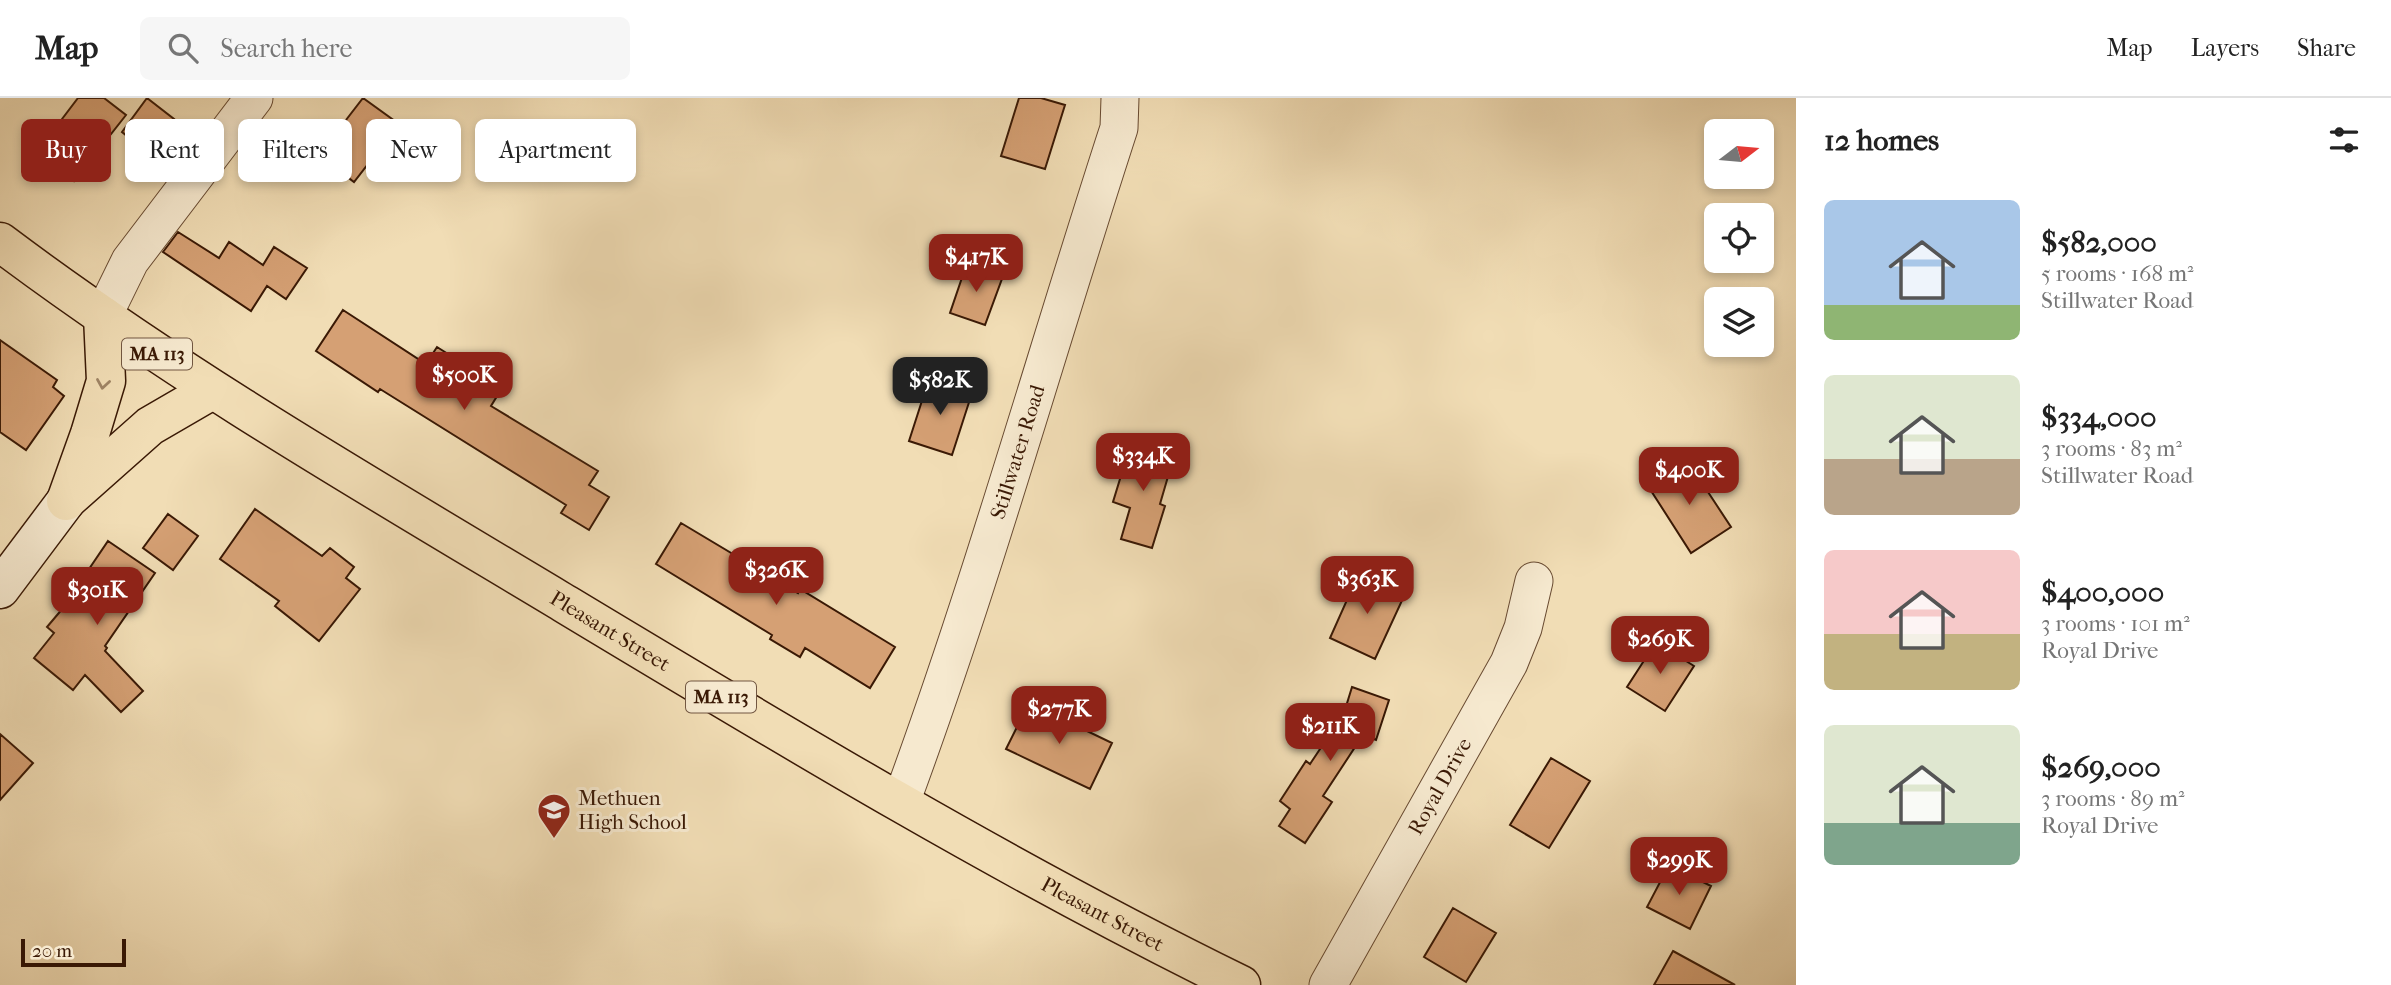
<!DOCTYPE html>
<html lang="en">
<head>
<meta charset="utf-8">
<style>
  :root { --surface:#fff; --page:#f6f6f6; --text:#222; --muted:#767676; --line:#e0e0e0; --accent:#8f2418 }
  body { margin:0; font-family:"IM FELL French Canon",serif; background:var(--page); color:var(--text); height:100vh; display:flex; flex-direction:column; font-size:26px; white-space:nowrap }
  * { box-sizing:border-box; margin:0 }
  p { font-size:23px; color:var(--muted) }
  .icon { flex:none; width:38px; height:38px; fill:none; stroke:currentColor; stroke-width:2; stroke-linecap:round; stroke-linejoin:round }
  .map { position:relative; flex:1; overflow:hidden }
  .side { display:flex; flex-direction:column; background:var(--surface); width:595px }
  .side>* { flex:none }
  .banner { position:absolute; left:21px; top:21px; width:665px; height:63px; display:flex; gap:14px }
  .needle { width:46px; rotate:74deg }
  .tools { position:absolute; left:1704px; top:21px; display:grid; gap:14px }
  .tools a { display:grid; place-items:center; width:70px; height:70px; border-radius:10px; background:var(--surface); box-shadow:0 4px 10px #0003; font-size:35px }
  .scale { position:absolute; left:21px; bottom:18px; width:105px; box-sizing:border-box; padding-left:7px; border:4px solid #3a1905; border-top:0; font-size:19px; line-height:24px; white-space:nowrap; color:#3a1905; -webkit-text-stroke:5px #f6e9cf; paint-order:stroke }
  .price { position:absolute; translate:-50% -60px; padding:0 16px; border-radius:14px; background:var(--accent); color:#fff; font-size:23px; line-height:46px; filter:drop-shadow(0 2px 4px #0008) }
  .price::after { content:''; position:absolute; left:50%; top:42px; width:21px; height:16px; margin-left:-10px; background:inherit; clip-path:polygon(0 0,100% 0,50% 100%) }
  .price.on { background:#222; color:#fff }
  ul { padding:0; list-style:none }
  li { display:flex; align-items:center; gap:21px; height:175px; padding:0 28px }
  li span { display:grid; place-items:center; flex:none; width:196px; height:140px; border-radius:10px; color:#555 }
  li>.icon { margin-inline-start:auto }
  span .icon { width:84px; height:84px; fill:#fffc; stroke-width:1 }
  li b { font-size:30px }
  h2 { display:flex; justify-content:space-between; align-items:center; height:84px; padding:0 28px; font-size:30px }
  .tag { padding:0 24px; border-radius:10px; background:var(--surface); box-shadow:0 4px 10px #0003; font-size:24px; line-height:63px }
  .tag.on { background:var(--accent); color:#fff }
  header { display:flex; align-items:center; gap:42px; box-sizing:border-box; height:98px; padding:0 35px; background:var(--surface); border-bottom:2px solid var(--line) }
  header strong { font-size:33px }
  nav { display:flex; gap:38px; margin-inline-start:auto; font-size:24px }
  .search { width:490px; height:63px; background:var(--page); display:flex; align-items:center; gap:18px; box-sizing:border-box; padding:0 24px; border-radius:10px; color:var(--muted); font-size:26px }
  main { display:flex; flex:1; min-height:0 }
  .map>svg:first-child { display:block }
</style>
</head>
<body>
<header>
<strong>Map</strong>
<div class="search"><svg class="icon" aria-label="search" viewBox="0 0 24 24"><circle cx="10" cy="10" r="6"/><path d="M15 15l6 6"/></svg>Search here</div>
<nav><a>Map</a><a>Layers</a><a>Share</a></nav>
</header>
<main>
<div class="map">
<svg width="1796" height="887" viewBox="0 0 1796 887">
  <rect width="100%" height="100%" fill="#f1ddb5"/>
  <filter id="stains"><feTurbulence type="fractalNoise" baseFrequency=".00286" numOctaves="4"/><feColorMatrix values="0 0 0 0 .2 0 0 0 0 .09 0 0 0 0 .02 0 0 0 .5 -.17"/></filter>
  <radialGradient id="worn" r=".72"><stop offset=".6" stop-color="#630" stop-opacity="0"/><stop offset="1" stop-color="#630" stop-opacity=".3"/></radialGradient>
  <path fill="#d5a074" stroke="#3a1905" stroke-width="2" d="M78,0H104L126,17L74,83L37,54Z
    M147,0L174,21L148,55L122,34Z
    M363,0L399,26L354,84L319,57Z
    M1019,0H1041L1065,7L1045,71L1001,58Z
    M178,134L219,160L229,144L263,167L274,149L307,170L286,201L267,188L251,213L163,154Z
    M967,165L1003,178L985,227L950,215Z
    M343,212L426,266L437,249L502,290L491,308L598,373L589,387L609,399L589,432L561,415L566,407L380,291L378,294L316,253Z
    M0,242L57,282L53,289L64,298L26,352L0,334Z
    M929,281L972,295L952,357L909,343Z
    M1131,345L1174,358L1160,406L1165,408L1152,450L1121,441L1130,410L1113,404Z
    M1687,362L1731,429L1691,455L1648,388Z
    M255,411L322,458L330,450L354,469L346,480L360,491L319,543L275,508L279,503L220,461Z
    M168,416L198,438L173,472L143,450Z
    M681,425L798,495L800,491L895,549L870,590L805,550L800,559L770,541L772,537L656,466Z
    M108,443L155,475L105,548L107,550L105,553L143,593L121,614L85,577L73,592L34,560L54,535L47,529L91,477L87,474Z
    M1359,475L1405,496L1375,561L1330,540Z
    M1656,544L1694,568L1665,613L1627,589Z
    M1352,589L1389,602L1376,642L1363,637L1323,698L1332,704L1305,745L1279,728L1290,711L1280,703L1306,663L1310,666L1344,615Z
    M1029,605L1112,645L1090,691L1006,651Z
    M0,636L33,665L0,702Z
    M1551,660L1590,683L1549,750L1510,727Z
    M1669,767L1711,788L1690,831L1647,809Z
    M1453,810L1496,835L1466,884L1424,859Z
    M1673,853L1735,887H1654Z"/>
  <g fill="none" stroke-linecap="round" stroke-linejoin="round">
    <defs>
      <g id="street">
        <path d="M103,218L130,163L254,0"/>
        <path id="s1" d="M901,704C983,482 1046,254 1119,30L1120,0"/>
        <path id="s2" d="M1328,887L1509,565L1523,530L1534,483"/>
      </g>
      <path id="secondary" d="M0,491L66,403"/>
      <g id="primary">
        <path id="s3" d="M0,144C177,277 367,387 557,501C781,636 1006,772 1241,887"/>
        <path d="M70,399L150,328L212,292"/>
        <path d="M66,403L90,336L106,283L103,218"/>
      </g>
    </defs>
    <use href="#street" stroke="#684a31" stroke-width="39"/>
    <use href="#secondary" stroke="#3a1905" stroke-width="41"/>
    <use href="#primary" stroke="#3a1905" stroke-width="41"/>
    <use href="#street" stroke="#f6e9cf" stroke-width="37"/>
    <use href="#secondary" stroke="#f6e9cf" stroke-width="38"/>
    <use href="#primary" stroke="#f1ddb5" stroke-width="38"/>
  </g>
  <defs><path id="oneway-chevron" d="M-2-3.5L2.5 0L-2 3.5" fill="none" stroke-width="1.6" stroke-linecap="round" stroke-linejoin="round" transform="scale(1.75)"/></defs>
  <use stroke="#9f8566" href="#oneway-chevron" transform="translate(103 286) rotate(99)"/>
  <defs>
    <symbol id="school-pin" viewBox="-11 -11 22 30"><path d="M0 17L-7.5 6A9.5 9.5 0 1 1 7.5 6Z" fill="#8f2418" stroke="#f6e9cf"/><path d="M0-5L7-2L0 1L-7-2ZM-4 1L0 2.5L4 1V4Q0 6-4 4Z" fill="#fff"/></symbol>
  </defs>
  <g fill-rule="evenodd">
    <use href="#school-pin" x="535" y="693" width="38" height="52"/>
  </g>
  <g text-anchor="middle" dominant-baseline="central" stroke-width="6" stroke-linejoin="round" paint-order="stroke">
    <g fill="#f6e9cf" stroke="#725742" stroke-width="2">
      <rect x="122" y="240.5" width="70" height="31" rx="5"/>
      <rect x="686" y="583.5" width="70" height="31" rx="5"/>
    </g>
    <g font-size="19" font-weight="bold" fill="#3a1905">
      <text x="157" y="256">MA 113</text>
      <text x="721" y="599">MA 113</text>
    </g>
    <g font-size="21" fill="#3a1905" stroke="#f6e9cf">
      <text stroke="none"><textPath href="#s1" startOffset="369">Stillwater Road</textPath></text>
      <text stroke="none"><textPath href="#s3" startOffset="724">Pleasant Street</textPath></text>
      <text stroke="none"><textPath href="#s2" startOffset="228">Royal Drive</textPath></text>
      <text stroke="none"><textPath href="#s3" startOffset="1292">Pleasant Street</textPath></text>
    </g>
    <g font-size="21" fill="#3a1905" stroke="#f6e9cf" text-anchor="start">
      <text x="578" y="700">Methuen<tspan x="578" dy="24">High School</tspan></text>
    </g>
  </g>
  <rect width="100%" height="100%" filter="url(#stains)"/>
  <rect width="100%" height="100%" fill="url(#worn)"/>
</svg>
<div class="tools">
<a><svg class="needle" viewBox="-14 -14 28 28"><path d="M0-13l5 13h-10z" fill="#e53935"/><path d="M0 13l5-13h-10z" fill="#767676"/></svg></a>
<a><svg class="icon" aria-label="locate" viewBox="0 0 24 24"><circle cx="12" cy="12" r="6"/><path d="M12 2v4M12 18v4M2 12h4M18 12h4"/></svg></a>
<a><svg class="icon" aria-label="layers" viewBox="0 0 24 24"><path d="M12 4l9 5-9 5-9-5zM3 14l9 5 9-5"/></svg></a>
</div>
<div class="scale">20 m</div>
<b class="price" style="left:976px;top:196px">$417K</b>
<b class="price" style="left:464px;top:314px">$500K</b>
<b class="price on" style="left:940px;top:319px">$582K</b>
<b class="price" style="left:1143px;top:395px">$334K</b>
<b class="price" style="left:1689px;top:409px">$400K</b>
<b class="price" style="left:776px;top:509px">$326K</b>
<b class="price" style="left:1367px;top:518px">$363K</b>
<b class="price" style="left:97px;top:529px">$301K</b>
<b class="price" style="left:1660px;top:578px">$269K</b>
<b class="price" style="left:1059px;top:648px">$277K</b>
<b class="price" style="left:1330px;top:665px">$211K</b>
<b class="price" style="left:1679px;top:799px">$299K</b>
<div class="banner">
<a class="tag on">Buy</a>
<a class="tag">Rent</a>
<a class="tag">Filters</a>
<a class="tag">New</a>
<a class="tag">Apartment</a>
</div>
</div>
<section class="side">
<h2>12 homes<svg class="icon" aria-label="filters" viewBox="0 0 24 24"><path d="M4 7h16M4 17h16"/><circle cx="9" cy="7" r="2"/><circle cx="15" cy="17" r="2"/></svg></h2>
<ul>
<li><span style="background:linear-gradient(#a9c7e8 75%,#8fb573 0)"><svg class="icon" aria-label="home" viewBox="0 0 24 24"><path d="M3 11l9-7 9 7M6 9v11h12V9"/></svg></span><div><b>$582,000</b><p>5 rooms · 168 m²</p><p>Stillwater Road</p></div></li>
<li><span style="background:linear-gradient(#dfe7d0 60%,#b9a48a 0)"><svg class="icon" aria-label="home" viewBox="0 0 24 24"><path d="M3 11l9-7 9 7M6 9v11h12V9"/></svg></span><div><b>$334,000</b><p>3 rooms · 83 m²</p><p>Stillwater Road</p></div></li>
<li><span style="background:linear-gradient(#f6c9c9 60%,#c2b280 0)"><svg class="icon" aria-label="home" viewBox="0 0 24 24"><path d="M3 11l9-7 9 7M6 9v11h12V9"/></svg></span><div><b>$400,000</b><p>3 rooms · 101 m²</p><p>Royal Drive</p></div></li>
<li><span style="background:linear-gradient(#dfe7d0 70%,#7fa58c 0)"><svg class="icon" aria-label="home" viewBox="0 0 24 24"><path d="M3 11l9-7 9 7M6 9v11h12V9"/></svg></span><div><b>$269,000</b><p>3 rooms · 89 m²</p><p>Royal Drive</p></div></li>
</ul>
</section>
</main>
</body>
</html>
